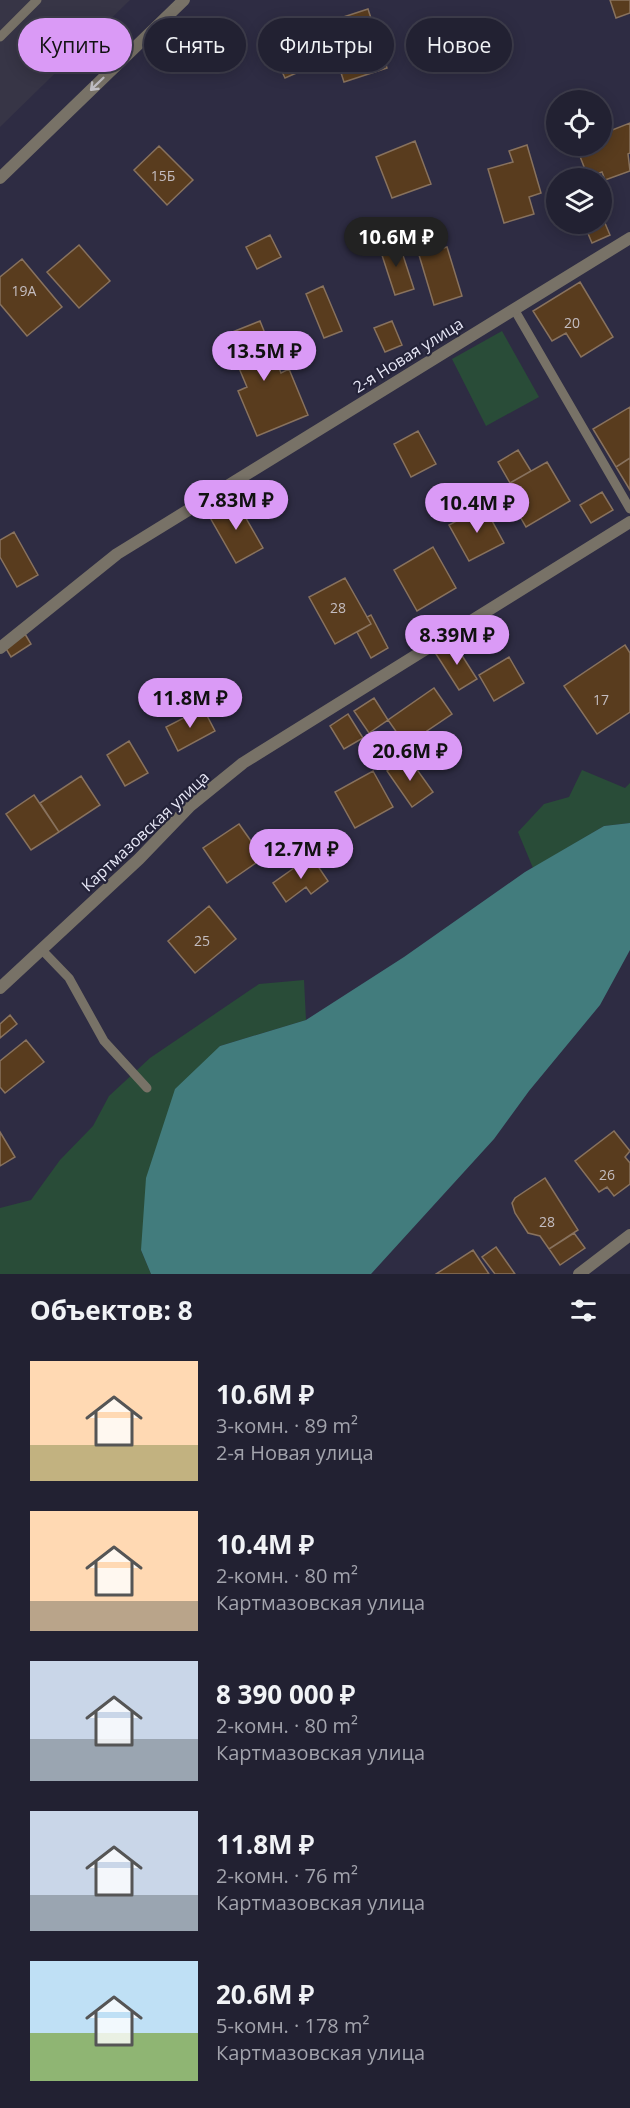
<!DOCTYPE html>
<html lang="ru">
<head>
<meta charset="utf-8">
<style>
  :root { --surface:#222132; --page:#2e2e3e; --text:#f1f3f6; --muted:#a2a3ac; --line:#3f3e4d; --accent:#da9af6 }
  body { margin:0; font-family:"Open Sans",sans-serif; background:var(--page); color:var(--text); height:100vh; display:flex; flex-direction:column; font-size:22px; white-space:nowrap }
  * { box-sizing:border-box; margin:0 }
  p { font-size:20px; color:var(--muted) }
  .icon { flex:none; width:33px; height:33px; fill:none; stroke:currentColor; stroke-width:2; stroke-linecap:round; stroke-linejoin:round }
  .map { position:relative; height:1274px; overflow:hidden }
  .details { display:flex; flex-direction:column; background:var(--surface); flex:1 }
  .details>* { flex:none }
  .hud { position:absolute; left:18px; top:18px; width:594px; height:54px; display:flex; gap:12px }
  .tools { position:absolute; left:546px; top:90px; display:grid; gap:12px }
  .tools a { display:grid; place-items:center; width:66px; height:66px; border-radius:50%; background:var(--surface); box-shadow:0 3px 15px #0003,0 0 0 2px var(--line); font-size:30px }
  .price { position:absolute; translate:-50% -51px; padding:0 14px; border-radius:21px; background:var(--accent); color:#111; font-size:20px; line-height:39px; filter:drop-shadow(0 2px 3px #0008) }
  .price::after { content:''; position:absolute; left:50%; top:36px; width:18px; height:14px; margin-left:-9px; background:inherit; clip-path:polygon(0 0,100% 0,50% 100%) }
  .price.current { background:#222; color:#fff }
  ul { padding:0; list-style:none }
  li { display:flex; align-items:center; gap:18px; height:150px; padding:0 30px }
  li span { display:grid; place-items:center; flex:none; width:168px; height:120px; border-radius:0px; color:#555 }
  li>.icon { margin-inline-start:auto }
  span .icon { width:72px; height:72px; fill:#fffc; stroke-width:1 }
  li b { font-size:26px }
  h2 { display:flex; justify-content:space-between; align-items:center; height:72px; padding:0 30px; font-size:26px }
  .pill { padding:0 21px; border-radius:27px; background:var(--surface); box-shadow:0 3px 15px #0003,0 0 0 2px var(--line); font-size:21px; line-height:54px }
  .pill.current { background:var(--accent); color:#111 }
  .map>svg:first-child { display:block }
</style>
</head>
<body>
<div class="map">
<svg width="630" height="1274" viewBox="0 0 630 1274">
  <rect width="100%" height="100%" fill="#2e2c43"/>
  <path fill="#373546" d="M0,0H130L0,127Z"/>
  <path fill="#294c38" d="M502,331L539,397L486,426L452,359Z
    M582,770L625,788L630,783V823L604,826L533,868L518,832L544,804L569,797Z
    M304,980L306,1020L220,1046L141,1250L151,1274H0V1208L31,1200L60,1160L93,1126L109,1096L150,1058L259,984Z"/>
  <path fill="#427c7d" d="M630,823V950L600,1005L529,1091L494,1139L371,1274H151L141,1250L146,1178L175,1089L220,1046L306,1020L404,957L525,872L604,826Z"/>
  <path fill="#593c1e" stroke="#88725e" stroke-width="1.5" d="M610,0H630V13L616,18Z
    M368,9L387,68L344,82L325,23Z
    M297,17L317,64L285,78L264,32Z
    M630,123V153L628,154L630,171L605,180L602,172L588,177L576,146H602V134Z
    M415,141L431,184L392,198L376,157Z
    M527,145L541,193L529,197L534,214L504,223L488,169L513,162L509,151Z
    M159,146L193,180L167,205L134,170Z
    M602,216L610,235L592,243L584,224H602Z
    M270,235L281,257L257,269L246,247Z
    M398,240L414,289L395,295L379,246Z
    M79,245L110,281L79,308L47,272Z
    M447,247L462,296L434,305L419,255Z
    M22,259L62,307L27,336L0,304V277Z
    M580,282L613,337L581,357L566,333L552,341L533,311Z
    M323,286L342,331L324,338L306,294Z
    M260,321L281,373L289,369L308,415L257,436L238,391L247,387L225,335Z
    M392,321L402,345L385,352L374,328Z
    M630,407V458L616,467L593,429Z
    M418,431L436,464L411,477L394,444Z
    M518,450L531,471L510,483L498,462Z
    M630,458V490L616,467Z
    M547,462L570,501L526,527L503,487Z
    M602,492L613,510L591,523L580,505Z
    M235,499L263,548L236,563L208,514Z
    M484,506L504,543L469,561L449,525Z
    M14,532L38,575L17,587L0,557V540Z
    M433,547L456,588L417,611L394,570Z
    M345,578L371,624L335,644L309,597Z
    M371,615L388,648L371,658L357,632L371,624L367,617Z
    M25,634L31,644L11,657L5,647Z
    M454,643L477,679L459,690L436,654Z
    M625,645L630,653V712L597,734L564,686Z
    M509,657L524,683L494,701L479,675Z
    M434,688L452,714L427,731L437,745L416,760L388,720Z
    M374,698L388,720L369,733L354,711Z
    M203,708L215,731L178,751L166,727Z
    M348,714L363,738L344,749L330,726Z
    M129,741L148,773L125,786L107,755Z
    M408,757L433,792L412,807L387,771Z
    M373,771L393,807L355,828L335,792Z
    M81,776L100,805L59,832L40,803Z
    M34,795L59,832L31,850L6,814Z
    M239,824L263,858L227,883L203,848Z
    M311,856L328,881L311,894L306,887L286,902L273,883Z
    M209,906L236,939L195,973L168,941Z
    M10,1015L17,1024L0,1038V1024Z
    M26,1040L44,1062L5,1093L0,1087V1061Z
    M614,1131L630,1151L625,1157L630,1163V1184L614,1196L607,1187L599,1192L575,1161Z
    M0,1132L15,1157L0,1166Z
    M545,1178L578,1230L549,1249L540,1236L528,1233L515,1213L512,1203L515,1198Z
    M574,1233L585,1248L560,1265L549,1249Z
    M496,1247L515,1274H495L482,1257Z
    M473,1250L489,1274H436Z"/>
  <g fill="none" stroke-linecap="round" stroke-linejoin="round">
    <path stroke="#787267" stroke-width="9" d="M0,37L37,0
      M514,309L630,509
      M42,950L69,978L104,1041L147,1088"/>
    <path stroke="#787267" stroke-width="12" d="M0,178L184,0
      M0,648L117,554L630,238
      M0,988L139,859L190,806L243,763L630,522
      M579,1274L630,1235"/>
  </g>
  <defs><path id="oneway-shaft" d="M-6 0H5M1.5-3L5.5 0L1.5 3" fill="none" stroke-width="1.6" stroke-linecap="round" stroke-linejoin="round" transform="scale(1.5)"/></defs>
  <use stroke="#c1bfc5" href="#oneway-shaft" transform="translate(97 84) rotate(136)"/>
  <g text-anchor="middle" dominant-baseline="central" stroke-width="4.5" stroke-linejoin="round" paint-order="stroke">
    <g font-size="14" fill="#c4bdc1">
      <text x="163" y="175">15Б</text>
      <text x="24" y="290">19А</text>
      <text x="572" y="322">20</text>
      <text x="338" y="607">28</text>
      <text x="601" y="699">17</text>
      <text x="202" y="940">25</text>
      <text x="607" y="1174">26</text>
      <text x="547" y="1221">28</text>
    </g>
    <g font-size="16" fill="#e8e8f7" stroke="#242339">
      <text transform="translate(408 355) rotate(-32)">2-я Новая улица</text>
      <text transform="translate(145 831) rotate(-43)">Картмазовская улица</text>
    </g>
  </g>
</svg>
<div class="tools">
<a><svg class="icon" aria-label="locate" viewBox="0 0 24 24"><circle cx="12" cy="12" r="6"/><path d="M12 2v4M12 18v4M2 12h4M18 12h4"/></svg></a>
<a><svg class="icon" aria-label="layers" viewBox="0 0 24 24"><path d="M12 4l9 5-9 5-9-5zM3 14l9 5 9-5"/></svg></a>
</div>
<b class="price current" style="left:396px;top:268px">10.6M ₽</b>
<b class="price" style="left:264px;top:382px">13.5M ₽</b>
<b class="price" style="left:236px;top:531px">7.83M ₽</b>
<b class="price" style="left:477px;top:534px">10.4M ₽</b>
<b class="price" style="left:457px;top:666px">8.39M ₽</b>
<b class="price" style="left:190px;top:729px">11.8M ₽</b>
<b class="price" style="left:410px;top:782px">20.6M ₽</b>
<b class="price" style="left:301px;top:880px">12.7M ₽</b>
<div class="hud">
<a class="pill current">Купить</a>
<a class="pill">Снять</a>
<a class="pill">Фильтры</a>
<a class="pill">Новое</a>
</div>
</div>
<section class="details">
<h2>Объектов: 8<svg class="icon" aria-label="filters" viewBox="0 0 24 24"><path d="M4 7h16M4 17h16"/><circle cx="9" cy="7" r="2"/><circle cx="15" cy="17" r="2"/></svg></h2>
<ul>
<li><span style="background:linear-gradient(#ffd9b3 70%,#c2b280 0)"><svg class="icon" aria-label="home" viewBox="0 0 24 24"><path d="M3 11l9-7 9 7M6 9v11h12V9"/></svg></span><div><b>10.6M ₽</b><p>3-комн. · 89 m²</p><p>2-я Новая улица</p></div></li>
<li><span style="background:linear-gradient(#ffd9b3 75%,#b9a48a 0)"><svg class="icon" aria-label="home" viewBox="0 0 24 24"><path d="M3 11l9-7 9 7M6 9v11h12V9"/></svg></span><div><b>10.4M ₽</b><p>2-комн. · 80 m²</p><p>Картмазовская улица</p></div></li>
<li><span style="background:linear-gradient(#c9d6e8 65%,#9aa5b1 0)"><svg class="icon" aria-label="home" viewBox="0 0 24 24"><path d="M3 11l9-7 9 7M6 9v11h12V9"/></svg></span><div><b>8 390 000 ₽</b><p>2-комн. · 80 m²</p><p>Картмазовская улица</p></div></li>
<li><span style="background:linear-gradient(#c9d6e8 70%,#9aa5b1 0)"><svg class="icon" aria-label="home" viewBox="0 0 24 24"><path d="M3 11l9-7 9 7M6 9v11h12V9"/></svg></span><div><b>11.8M ₽</b><p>2-комн. · 76 m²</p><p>Картмазовская улица</p></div></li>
<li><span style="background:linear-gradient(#bfe0f5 60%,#8fb573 0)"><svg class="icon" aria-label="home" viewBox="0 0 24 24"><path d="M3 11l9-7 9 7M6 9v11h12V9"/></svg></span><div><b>20.6M ₽</b><p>5-комн. · 178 m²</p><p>Картмазовская улица</p></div></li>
</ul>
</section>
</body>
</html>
